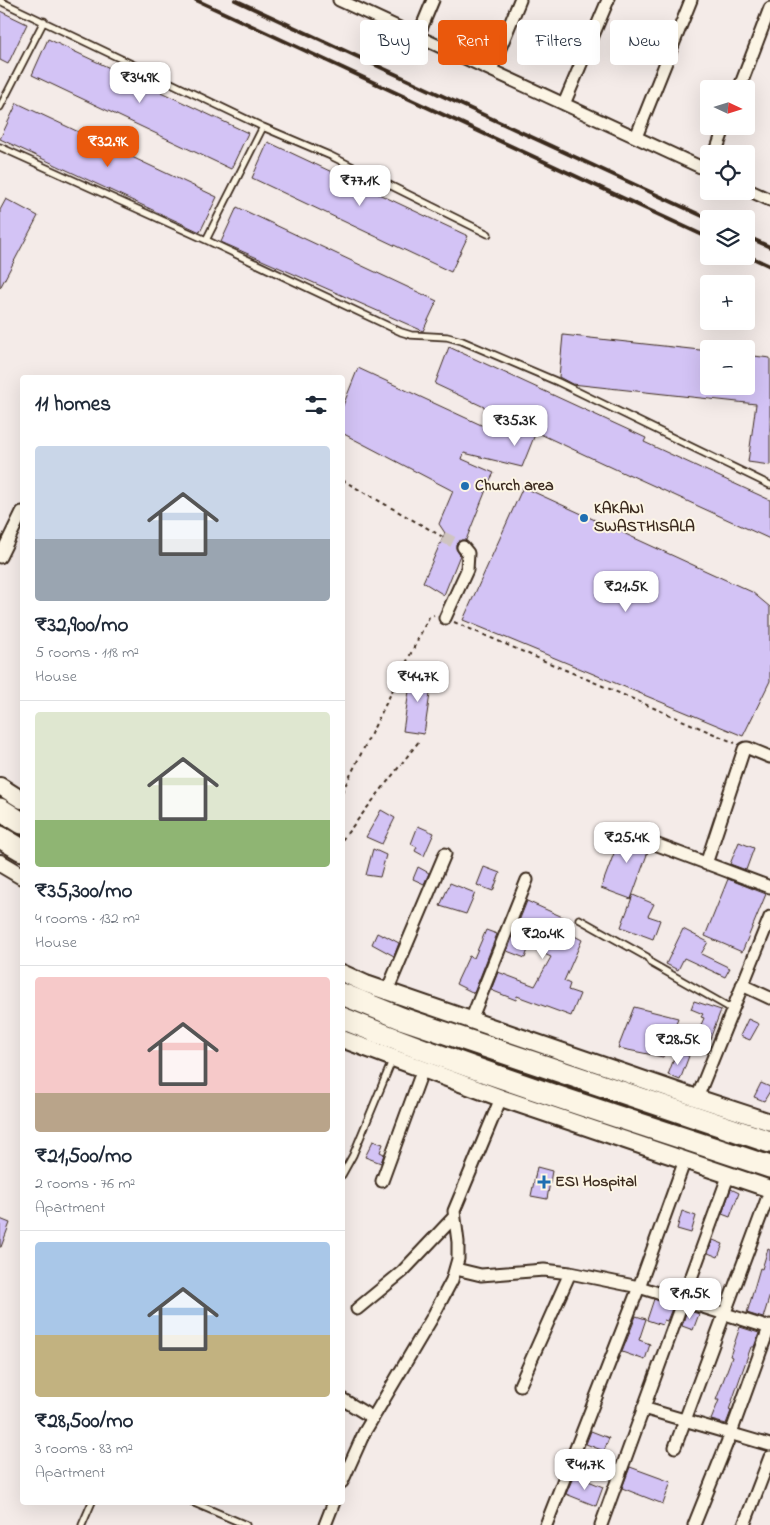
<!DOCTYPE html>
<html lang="en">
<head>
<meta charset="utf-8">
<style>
  :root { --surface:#fff; --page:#f6f6f7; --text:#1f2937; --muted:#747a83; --line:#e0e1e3; --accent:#ea580c }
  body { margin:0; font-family:"Indie Flower",sans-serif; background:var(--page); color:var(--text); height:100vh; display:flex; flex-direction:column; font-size:19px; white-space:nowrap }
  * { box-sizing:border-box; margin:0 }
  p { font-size:16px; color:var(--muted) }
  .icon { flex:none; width:28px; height:28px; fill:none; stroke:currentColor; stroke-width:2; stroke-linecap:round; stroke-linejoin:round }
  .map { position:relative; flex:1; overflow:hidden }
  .sheet { position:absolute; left:20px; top:375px; width:325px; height:1130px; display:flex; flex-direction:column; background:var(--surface); border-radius:5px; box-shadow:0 5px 20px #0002 }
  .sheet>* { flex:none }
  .guide { position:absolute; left:360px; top:20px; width:335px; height:45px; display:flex; gap:10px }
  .needle { width:32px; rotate:94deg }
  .fabs { position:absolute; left:700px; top:80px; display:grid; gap:10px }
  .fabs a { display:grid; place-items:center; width:55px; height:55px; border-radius:5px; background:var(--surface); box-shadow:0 5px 20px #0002; font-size:25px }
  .price { position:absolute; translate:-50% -42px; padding:0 11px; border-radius:10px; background:#fff; color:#222; font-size:16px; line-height:32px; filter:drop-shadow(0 1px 2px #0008) }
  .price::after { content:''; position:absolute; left:50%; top:30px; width:15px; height:11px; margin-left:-8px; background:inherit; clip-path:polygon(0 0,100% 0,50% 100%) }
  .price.on { background:var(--accent); color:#fff }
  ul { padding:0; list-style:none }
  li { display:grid; align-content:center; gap:10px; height:265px; padding:0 15px }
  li+li { border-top:1px solid var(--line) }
  li span { display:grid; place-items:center; height:155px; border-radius:5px; color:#555 }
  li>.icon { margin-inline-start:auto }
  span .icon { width:90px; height:90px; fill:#fffc; stroke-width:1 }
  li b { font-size:21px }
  h2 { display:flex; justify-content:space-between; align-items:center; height:60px; padding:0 15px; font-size:21px }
  .tag { padding:0 18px; border-radius:5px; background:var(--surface); box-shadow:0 5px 20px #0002; font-size:18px; line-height:45px }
  .tag.on { background:var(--accent); color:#fff }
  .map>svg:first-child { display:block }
</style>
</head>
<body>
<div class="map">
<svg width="770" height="1525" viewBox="0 0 770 1525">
  <rect width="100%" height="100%" fill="#f4ebe8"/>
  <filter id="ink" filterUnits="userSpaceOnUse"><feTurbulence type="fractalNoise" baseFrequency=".02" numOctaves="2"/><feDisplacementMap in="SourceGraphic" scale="10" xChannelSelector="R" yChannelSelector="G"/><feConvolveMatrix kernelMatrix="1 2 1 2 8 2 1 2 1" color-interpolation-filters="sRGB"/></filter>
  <g filter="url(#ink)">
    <path fill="#d3c3f5" stroke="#3b2a1e" d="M0,11L27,24L8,64L0,60Z
      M48,39L248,133L231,169L32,75Z
      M17,103L217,197L200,232L0,139Z
      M268,142L468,236L451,272L252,178Z
      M6,199L38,216L0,288V210Z
      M237,207L437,301L423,331L221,242Z
      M563,335L709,351V386H746V355L770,358V465L748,462L756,404L572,384L559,377Z
      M449,347L646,438L644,442L770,500V539L628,474V475L536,432L522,467L464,453L462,459L494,473L490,480L466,540H461L456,544V549L460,555L444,595L423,582L445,533L439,524L453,491L342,433V408L358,368L492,430L499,414L435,384Z
      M523,487L752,592L770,607V681L743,736L463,620Z
      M412,671L433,674L424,734L403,731Z
      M381,810L395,818L382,844L366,837Z
      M418,826L434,833L424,856L415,851L417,847L411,844Z
      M623,829L650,839L648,845L649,849L631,899L601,888Z
      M739,842L754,848L746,870L730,864Z
      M373,849L386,855L380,877L366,875Z
      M418,867L429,873L424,884L413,879Z
      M484,867L500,873L493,891L477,885Z
      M728,879L766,894L742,952L705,936Z
      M450,883L475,893L466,914L440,906Z
      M633,895L654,904L648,916L660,920L653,939L621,927Z
      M527,901L567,919L561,929L582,940L564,981L570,984L568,990L580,994L571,1016L517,996L516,1000L491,990L498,972L535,986L551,957L529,947L525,958L507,951Z
      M683,929L708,942L701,954L730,968L725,977L684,958L678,970L666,964Z
      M486,930L497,934L474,993L456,984L469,956L474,958Z
      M377,933L383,936L384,935L399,943L394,956L372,944Z
      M694,1001L721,1010L710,1039L697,1034L704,1018L701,1017L703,1014L691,1009Z
      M634,1007L678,1018L663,1057L618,1048Z
      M748,1019L759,1024L750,1040L740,1036Z
      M676,1053L689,1056L680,1080L668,1075Z
      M761,1083L770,1087V1091L764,1101L754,1097Z
      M373,1141L383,1144L380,1152L384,1154L381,1163L365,1157Z
      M537,1167L552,1171L547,1199L531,1196Z
      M731,1189L739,1193L730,1217L722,1214Z
      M682,1211L696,1216L691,1233L677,1229Z
      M0,1219L10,1223L1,1247H0Z
      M713,1240L723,1244L718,1257L708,1253Z
      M768,1249L770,1250V1295L763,1318L747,1313L760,1268L762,1269Z
      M654,1299L673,1306L667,1321L664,1320L662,1325L647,1320Z
      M687,1310L699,1314L693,1330L682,1326Z
      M636,1316L646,1319L639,1340L650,1344L645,1360L622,1352Z
      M740,1327L759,1333L754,1347H751L740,1378L729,1410L731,1411L726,1424L711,1420L719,1400H716L732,1357L730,1356Z
      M591,1431L609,1438L604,1451L586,1444Z
      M630,1467L671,1482L663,1504L622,1488Z
      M574,1475L603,1487L596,1506L566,1494Z"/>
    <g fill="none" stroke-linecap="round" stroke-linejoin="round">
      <path stroke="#cfc4c0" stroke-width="11" stroke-dasharray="11 5.5" stroke-linecap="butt" d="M443,537L463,547"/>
      <defs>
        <path id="lane" d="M0,1L263,127L331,156L488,234
          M0,107L44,21
          M0,147L206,240L401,332L411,335L447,337L462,341L558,382L770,485
          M206,240L263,127
          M579,919L647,957L651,963L732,1009
          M342,1175L353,1155L392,1061
          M192,1502L246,1525
          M82,1525L92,1502"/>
        <path id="street" d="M339,0L709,171
          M418,36L433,0
          M491,70L520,0
          M739,89L770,8
          M564,104L608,0
          M636,137L691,0
          M715,154L725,126
          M746,189L770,200
          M0,557L22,512
          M445,618L467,570L468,553L463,547
          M655,844L770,887
          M706,864L744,749L746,748H748L770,757
          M742,985L770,998
          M387,991L445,854
          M471,1020L527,880
          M697,1098L770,917
          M382,1181L423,1069
          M456,1269L481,1275L544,1270L570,1273L639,1287L770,1328
          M357,1309L402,1272L454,1217
          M520,1385L570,1273
          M342,1399L373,1418
          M643,1408L770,1445
          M675,1447L770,1191
          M342,1482L364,1433L432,1318L452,1280L458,1259V1242L454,1211L501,1098
          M325,1525L334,1502
          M546,1525L639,1287L685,1160
          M601,1525L729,1174
          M694,1525L731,1433L770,1325
          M744,1525L770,1457"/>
        <path id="secondary" d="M0,786L22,800
          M0,863L22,876
          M342,973L366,984L697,1098L770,1122
          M342,1039L501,1098L770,1189"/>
        <path id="highway" d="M0,809L22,823
          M0,837L22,850
          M342,994L401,1018L770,1142
          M342,1018C482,1075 627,1119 770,1167"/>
      </defs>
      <use href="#lane" stroke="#3b2a1e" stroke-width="9"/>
      <use href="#street" stroke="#3b2a1e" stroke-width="15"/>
      <use href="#secondary" stroke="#3b2a1e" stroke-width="20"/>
      <use href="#highway" stroke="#3b2a1e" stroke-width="25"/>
      <path stroke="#3b2a1e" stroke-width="2" stroke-dasharray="4 4" stroke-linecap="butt" d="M342,480L443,537
        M454,622L735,743
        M342,792L429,617L434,615
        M342,840L420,740"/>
      <use href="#lane" stroke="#fcf5e5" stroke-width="5.5"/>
      <use href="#street" stroke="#fcf5e5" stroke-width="11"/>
      <use href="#secondary" stroke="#fcf5e5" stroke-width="16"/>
      <use href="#highway" stroke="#fcf5e5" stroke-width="21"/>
      <path stroke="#3b2a1e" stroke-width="4" d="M196,0L709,238
        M235,0L709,219
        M746,236L770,247
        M746,255L770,266"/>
    </g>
  </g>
  <g fill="#1f6fb2" stroke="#fcf5e5" stroke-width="2">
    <circle cx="465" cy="486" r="5"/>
    <circle cx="584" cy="518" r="5"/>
    <path d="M541.5 1174.5h5v5h5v5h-5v5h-5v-5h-5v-5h5z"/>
  </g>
  <g text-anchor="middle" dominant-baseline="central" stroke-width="4" stroke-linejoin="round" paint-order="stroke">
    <g font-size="16" font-weight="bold" fill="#3b2a1e" stroke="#fcf5e5" text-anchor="start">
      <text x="475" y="486">Church area</text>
      <text x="594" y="509">KAKANI<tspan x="594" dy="18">SWASTHISALA</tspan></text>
      <text x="555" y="1182">ESI Hospital</text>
    </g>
  </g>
</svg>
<div class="fabs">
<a><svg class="needle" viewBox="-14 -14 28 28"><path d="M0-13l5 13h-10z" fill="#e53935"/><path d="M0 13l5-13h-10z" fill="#747a83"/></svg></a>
<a><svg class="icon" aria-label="locate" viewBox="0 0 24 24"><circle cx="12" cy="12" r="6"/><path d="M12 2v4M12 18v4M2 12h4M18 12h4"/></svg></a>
<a><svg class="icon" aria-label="layers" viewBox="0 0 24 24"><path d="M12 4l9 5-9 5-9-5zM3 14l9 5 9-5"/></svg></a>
<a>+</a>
<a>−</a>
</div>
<b class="price" style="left:140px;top:104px">₹34.9K</b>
<b class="price on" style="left:108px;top:168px">₹32.9K</b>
<b class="price" style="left:360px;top:207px">₹77.1K</b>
<b class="price" style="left:515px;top:447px">₹35.3K</b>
<b class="price" style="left:626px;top:613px">₹21.5K</b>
<b class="price" style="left:418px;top:703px">₹44.7K</b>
<b class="price" style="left:627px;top:864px">₹25.4K</b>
<b class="price" style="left:543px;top:960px">₹20.4K</b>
<b class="price" style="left:678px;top:1066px">₹28.5K</b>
<b class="price" style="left:690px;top:1320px">₹19.5K</b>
<b class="price" style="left:585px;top:1491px">₹41.7K</b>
<div class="guide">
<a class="tag">Buy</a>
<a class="tag on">Rent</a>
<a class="tag">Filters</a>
<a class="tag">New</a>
</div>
<section class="sheet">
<h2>11 homes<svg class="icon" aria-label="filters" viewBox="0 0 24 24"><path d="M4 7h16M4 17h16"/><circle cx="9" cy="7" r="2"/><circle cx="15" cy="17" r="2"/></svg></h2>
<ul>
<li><span style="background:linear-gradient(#c9d6e8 60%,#9aa5b1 0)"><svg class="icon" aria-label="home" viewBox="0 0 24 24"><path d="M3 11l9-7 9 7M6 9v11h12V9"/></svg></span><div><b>₹32,900/mo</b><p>5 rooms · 118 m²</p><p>House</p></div></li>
<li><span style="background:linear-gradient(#dfe7d0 70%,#8fb573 0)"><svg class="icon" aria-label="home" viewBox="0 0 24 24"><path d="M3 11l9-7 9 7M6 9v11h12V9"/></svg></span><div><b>₹35,300/mo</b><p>4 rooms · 132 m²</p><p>House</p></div></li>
<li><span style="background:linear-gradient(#f6c9c9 75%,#b9a48a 0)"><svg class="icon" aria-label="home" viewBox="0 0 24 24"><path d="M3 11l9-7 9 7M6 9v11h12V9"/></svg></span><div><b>₹21,500/mo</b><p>2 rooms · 76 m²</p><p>Apartment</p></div></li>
<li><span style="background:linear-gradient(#a9c7e8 60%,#c2b280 0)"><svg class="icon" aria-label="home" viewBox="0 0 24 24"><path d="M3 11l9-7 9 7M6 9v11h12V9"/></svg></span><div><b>₹28,500/mo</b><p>3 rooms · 83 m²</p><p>Apartment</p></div></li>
</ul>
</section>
</div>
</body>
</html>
